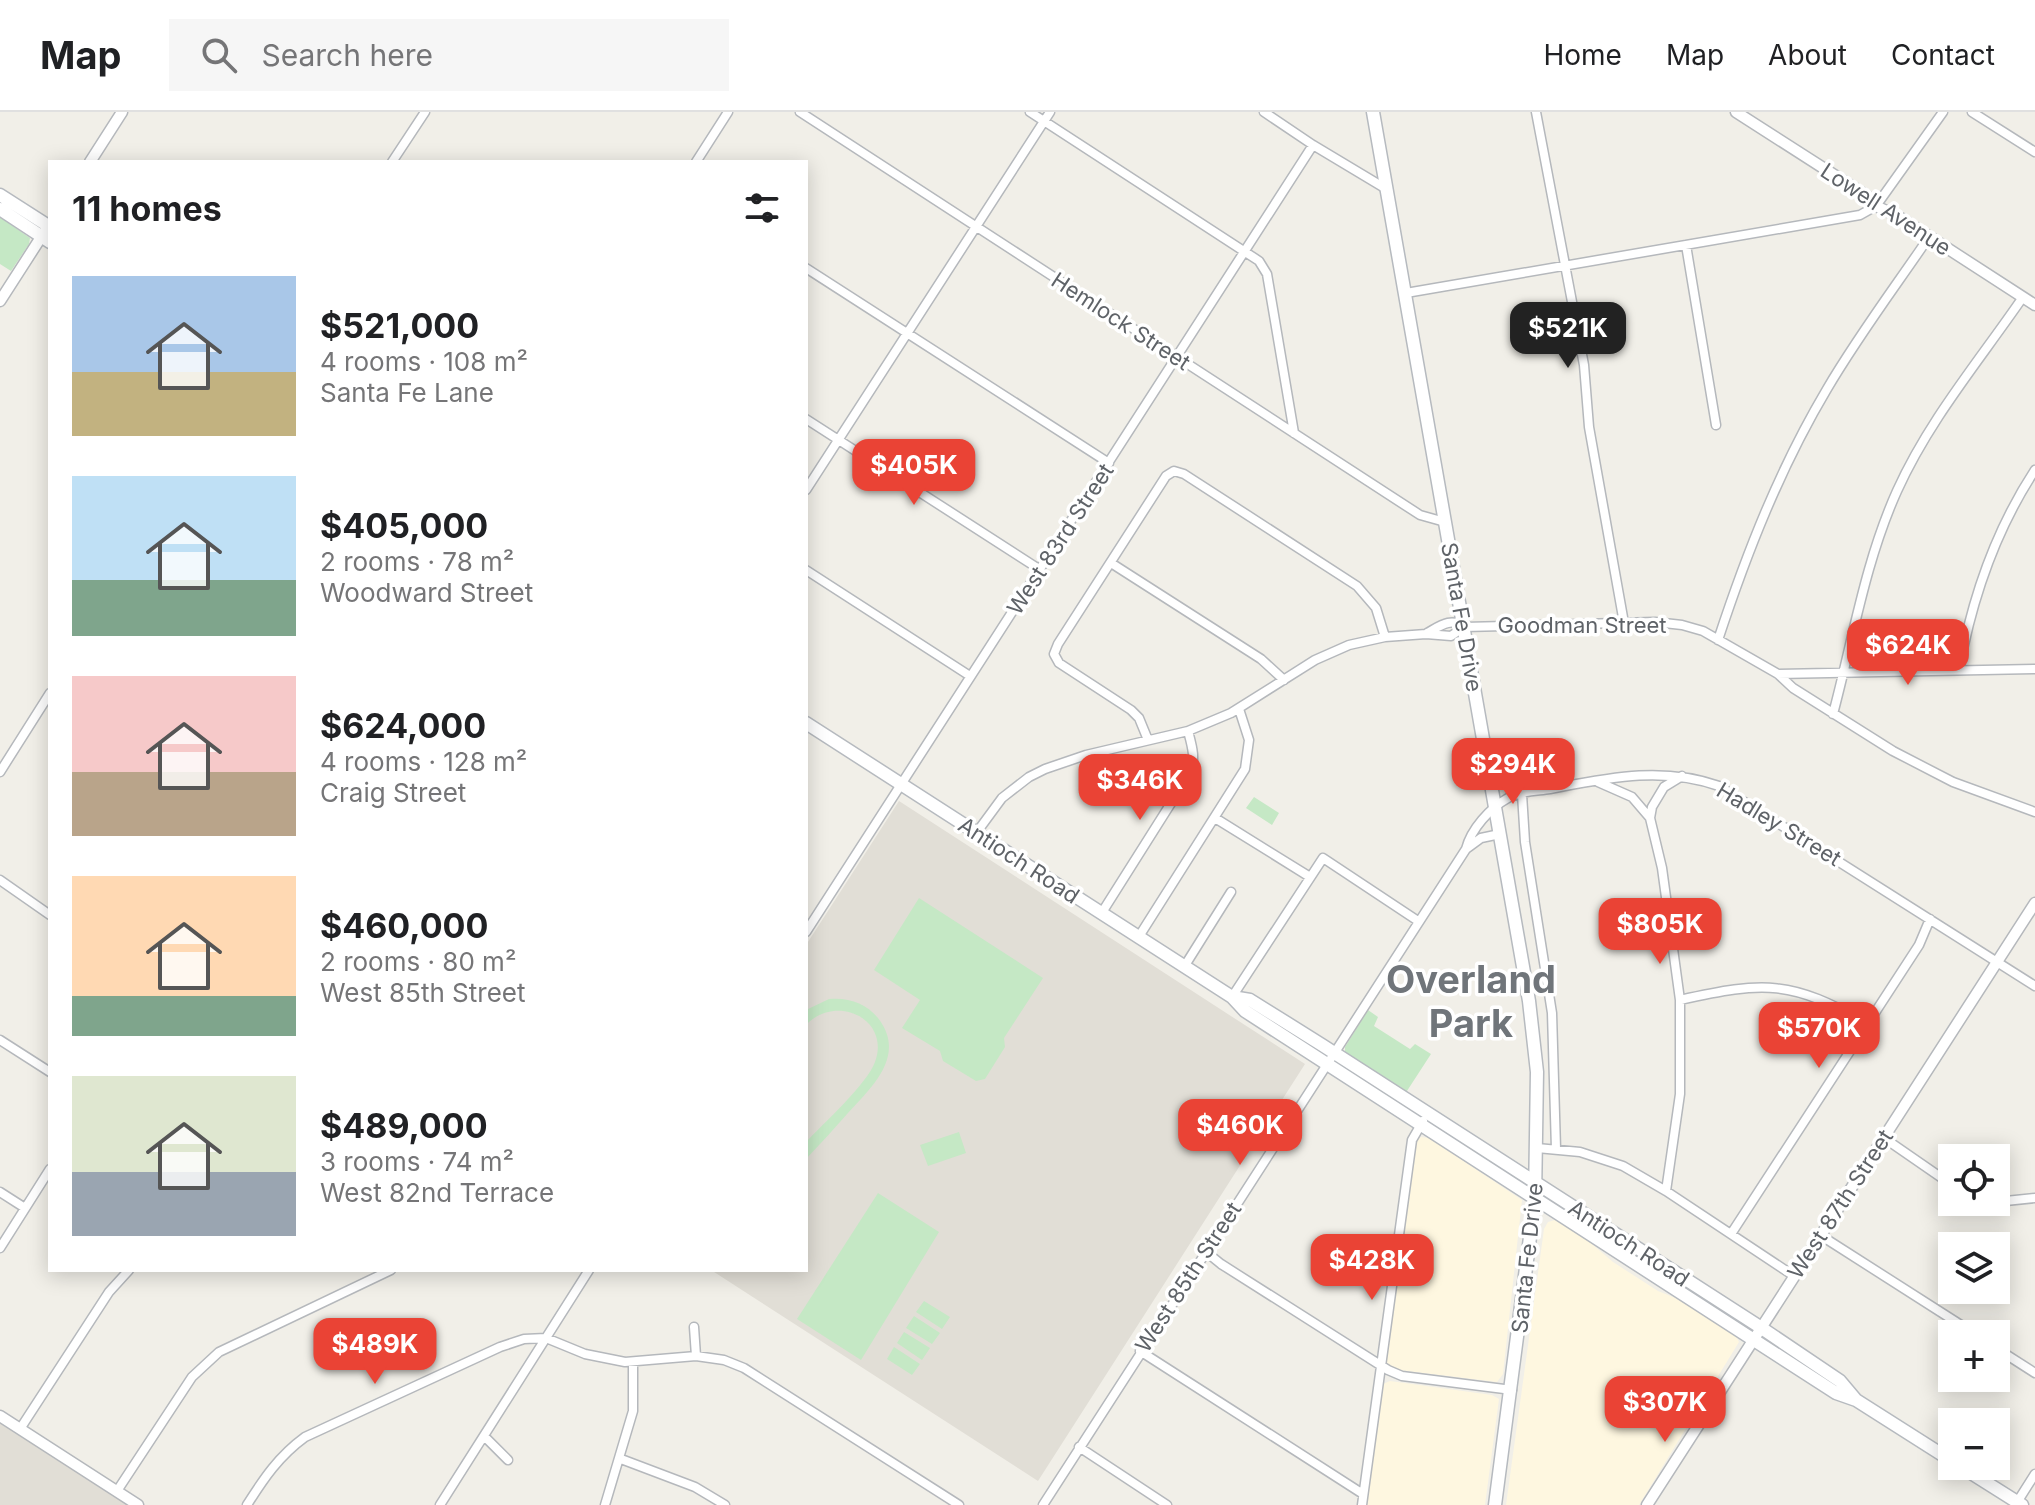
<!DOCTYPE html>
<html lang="en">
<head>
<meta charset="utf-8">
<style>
  :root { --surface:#fff; --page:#f6f6f6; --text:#202124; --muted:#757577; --line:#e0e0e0; --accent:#ea4335 }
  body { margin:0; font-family:Inter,sans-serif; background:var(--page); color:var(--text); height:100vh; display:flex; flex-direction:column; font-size:30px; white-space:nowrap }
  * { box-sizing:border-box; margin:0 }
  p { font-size:26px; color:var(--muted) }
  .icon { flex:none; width:44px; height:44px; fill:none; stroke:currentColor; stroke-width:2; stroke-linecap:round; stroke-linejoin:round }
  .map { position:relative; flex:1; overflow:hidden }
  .panel { position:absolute; left:48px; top:48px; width:760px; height:1112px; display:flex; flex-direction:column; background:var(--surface); border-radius:0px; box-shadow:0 4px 20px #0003 }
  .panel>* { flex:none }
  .tools { position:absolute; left:1938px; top:1032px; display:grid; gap:16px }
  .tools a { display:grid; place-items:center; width:72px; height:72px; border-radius:0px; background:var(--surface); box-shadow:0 4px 20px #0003; font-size:40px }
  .price { position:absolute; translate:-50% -68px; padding:0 18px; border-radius:16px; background:var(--accent); color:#fff; font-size:26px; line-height:52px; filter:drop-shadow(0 2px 4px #0008) }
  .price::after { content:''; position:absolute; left:50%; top:48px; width:24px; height:18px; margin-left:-12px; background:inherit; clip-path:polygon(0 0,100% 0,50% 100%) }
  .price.current { background:#222; color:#fff }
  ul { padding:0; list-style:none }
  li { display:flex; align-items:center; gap:24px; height:200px; padding:0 24px }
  li span { display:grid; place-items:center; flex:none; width:224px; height:160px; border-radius:0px; color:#555 }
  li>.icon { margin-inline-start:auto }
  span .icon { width:96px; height:96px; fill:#fffc; stroke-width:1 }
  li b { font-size:34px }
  h2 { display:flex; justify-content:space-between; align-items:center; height:96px; padding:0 24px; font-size:34px }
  header { display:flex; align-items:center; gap:48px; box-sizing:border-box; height:112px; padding:0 40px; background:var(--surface); border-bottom:2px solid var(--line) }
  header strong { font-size:38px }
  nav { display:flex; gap:44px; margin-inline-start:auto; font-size:28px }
  .search { width:560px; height:72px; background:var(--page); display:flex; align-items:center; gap:20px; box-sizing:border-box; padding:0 28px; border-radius:0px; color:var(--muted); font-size:30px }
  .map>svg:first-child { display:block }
</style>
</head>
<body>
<header>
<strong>Map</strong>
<div class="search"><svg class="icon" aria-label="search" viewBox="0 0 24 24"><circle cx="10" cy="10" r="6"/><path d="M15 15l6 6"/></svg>Search here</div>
<nav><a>Home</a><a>Map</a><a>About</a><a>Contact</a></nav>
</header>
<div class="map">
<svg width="2035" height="1393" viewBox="0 0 2035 1393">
  <rect width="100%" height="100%" fill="#f1efe8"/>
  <path fill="#fef7e0" d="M1421,1025L1429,1026L1522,1088L1503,1262L1497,1270L1391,1257L1384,1250L1414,1033Z
    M1555,1108L1586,1127L1613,1150L1658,1179L1678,1187L1736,1224L1739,1230L1639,1393H1506L1544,1117L1548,1110Z
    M1390,1269L1492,1283L1499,1287L1485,1393H1367L1379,1277L1383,1272Z"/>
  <path fill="#e1ded6" d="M899,689L1305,952L1038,1369L711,1158H806V833Z
    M0,1311L128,1393H0Z"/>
  <path fill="#c5e8c5" d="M0,105L30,126L29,132L11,159L0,152Z
    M1254,685L1279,701L1272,713L1246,696Z
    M919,786L1043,866L1004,926L1005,935L985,967L976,969L943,949L940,939L902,916L920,888L874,858Z
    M829,887C848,885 866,891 878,906C907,943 872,975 848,1001C834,1017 820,1032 806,1047V1030C824,1011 867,972 875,950C891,907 836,881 806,913V898Z
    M1368,898L1378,905L1374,914L1410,937L1415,932L1431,942L1405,982L1345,941V935Z
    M959,1020L966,1041L928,1054L920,1033Z
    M878,1081L939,1120L861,1248L797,1207Z
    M924,1189L950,1205L942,1217L916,1200Z
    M914,1204L940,1221L932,1232L906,1216Z
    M904,1220L930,1236L922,1248L897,1231Z
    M894,1235L920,1252L912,1263L887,1247Z"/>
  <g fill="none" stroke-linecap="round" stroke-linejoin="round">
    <defs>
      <path id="minor" d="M800,0L1420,403L1445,410
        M1030,0L1259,149L1267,162L1294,321
        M1264,0L1313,33L1388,78
        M1536,0L1584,253L1589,315L1624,511
        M1972,0L2035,40
        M392,50L425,0
        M696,50L728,0
        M1686,133L1716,313
        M806,156L1109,351
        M1406,181L1860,103L1876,94L1943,0
        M806,307L1039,457
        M806,378L1050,0
        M1111,451L1261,547L1284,568
        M806,458L970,564
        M1464,515L1655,510L1682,513L1703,519L1778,562L1793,576L1893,639L1953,670L2035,700
        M1427,521C1440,514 1451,505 1464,515
        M1718,528C1747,440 1780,356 1827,277C1858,224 1895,175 1929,125
        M1959,558C1972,486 1995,419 2035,358
        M1778,562L2035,557
        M1833,602C1853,527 1865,450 1897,379C1929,308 1979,249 2023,185
        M1148,628L1139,606L1131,598L1059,551L1054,542L1058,532L1166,364L1174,359L1184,362L1357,474L1376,496L1385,525
        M0,660L50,581
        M1598,670L1632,685L1650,706
        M1522,682L1525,730L1552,901L1556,1037
        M1215,706L1310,765
        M977,720L1002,686L1029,665L1045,657L1086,643L1188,619L1231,601L1315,548L1349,533L1385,525L1426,522L1451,524L1464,515
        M1466,737L1481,726L1500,722
        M0,768L50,803
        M1101,802L1190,661C1196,646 1192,634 1188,619
        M806,820L1313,33
        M1138,826L1245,657L1249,628L1239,597
        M1184,855L1231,780
        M1232,885L1323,746L1418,809
        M1680,888C1765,869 1791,868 1868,912
        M0,928L50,960
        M1884,1026L1952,1073
        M1537,1036L1580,1040L1623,1054L1666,1079L1794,1164
        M1666,1079L1680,982V888L1662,756L1650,706L1652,695L1664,675L1682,664
        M0,1080L25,1096
        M1996,1090L2035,1086
        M1731,1122L1919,833L1930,807
        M1820,1123L1975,1222
        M0,1136L50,1057
        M1205,1139L1221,1152L1388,1258L1402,1264L1512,1278
        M694,1215L696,1244
        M1996,1236L2035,1261
        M1140,1239L1363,1382
        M20,1317L109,1180L129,1158
        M484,1324L508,1348
        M1079,1335L1167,1393
        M621,1347L695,1375L725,1393
        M117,1379L192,1265L219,1240L391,1158
        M2016,1392L2035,1362
        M247,1393C264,1366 279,1344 305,1325L500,1235L524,1227L546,1226L585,1242L625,1250L696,1244L724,1248L744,1256L959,1393
        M440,1393L589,1158
        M605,1393L633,1299V1251
        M1043,1393L1466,737C1471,717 1490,696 1508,686C1519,679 1537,679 1550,677C1608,666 1662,654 1719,674L2035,874
        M1362,1393L1412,1028L1423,1009"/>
      <path id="tertiary" d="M1736,0L1867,84L1876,94L1899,105L2035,193
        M90,50L122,0
        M0,189L45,119
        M0,1304L138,1393
        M1647,1393L2035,791"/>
      <path id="secondary" d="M1373,0L1529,889L1537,960L1535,1087L1495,1393
        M0,83L50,115
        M0,97L50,130
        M806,611L1232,885L1245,899L1836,1281L1856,1288L1952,1349
        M1232,885L1250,888L1322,933L1760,1215L1840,1269L1856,1288
        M1960,1354L2022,1393"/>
    </defs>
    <use href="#minor" stroke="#b5b8bc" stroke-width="11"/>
    <use href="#tertiary" stroke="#b5b8bc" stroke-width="13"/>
    <use href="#secondary" stroke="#b6babf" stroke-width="15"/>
    <use href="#minor" stroke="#fff" stroke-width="8"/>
    <use href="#tertiary" stroke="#fff" stroke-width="10"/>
    <use href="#secondary" stroke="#fff" stroke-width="12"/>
  </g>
  <g text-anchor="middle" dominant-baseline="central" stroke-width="7" stroke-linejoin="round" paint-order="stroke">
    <g font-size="22" fill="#5f6368" stroke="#fff">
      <text transform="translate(1886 97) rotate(33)">Lowell Avenue</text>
      <text transform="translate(1121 209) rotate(33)">Hemlock Street</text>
      <text transform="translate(1060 427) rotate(-57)">West 83rd Street</text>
      <text transform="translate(1462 505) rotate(80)">Santa Fe Drive</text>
      <text x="1582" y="513">Goodman Street</text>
      <text transform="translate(1779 712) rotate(31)">Hadley Street</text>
      <text transform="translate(1019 748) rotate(33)">Antioch Road</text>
      <text transform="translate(1840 1092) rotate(-57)">West 87th Street</text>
      <text transform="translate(1629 1131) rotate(33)">Antioch Road</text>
      <text transform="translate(1527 1146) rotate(-84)">Santa Fe Drive</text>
      <text transform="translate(1188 1165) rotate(-57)">West 85th Street</text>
    </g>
    <g font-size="38" font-weight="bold" fill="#70757a" stroke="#fff">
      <text x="1471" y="867">Overland<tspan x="1471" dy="44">Park</tspan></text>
    </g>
  </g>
</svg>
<div class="tools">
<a><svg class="icon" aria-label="locate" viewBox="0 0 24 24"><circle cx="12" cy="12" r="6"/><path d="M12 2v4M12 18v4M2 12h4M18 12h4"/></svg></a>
<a><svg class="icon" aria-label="layers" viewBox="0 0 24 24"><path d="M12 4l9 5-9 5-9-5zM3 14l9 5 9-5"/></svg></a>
<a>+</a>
<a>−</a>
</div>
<b class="price current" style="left:1568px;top:258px">$521K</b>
<b class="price" style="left:914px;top:395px">$405K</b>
<b class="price" style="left:1908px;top:575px">$624K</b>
<b class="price" style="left:1513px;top:694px">$294K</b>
<b class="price" style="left:1140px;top:710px">$346K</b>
<b class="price" style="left:1660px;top:854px">$805K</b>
<b class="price" style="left:1819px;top:958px">$570K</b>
<b class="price" style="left:1240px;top:1055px">$460K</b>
<b class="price" style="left:1372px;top:1190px">$428K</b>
<b class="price" style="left:375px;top:1274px">$489K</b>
<b class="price" style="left:1665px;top:1332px">$307K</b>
<section class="panel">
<h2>11 homes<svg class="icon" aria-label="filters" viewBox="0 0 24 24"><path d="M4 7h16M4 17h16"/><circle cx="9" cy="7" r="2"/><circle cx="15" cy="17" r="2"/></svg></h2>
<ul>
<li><span style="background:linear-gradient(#a9c7e8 60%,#c2b280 0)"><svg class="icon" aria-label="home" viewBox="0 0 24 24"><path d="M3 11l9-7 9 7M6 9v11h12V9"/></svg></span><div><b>$521,000</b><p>4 rooms · 108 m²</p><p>Santa Fe Lane</p></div></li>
<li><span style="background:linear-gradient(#bfe0f5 65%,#7fa58c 0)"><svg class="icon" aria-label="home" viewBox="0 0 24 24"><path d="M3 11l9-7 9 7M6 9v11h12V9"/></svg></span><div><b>$405,000</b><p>2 rooms · 78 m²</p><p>Woodward Street</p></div></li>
<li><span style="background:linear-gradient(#f6c9c9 60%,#b9a48a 0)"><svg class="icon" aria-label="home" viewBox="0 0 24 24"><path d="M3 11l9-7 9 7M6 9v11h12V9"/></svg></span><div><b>$624,000</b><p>4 rooms · 128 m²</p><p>Craig Street</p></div></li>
<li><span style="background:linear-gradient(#ffd9b3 75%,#7fa58c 0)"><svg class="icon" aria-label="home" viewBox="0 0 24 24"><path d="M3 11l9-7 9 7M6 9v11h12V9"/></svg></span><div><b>$460,000</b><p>2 rooms · 80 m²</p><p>West 85th Street</p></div></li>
<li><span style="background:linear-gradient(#dfe7d0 60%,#9aa5b1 0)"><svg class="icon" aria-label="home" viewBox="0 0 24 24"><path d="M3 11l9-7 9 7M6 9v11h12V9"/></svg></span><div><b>$489,000</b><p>3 rooms · 74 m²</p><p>West 82nd Terrace</p></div></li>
</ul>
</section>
</div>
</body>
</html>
